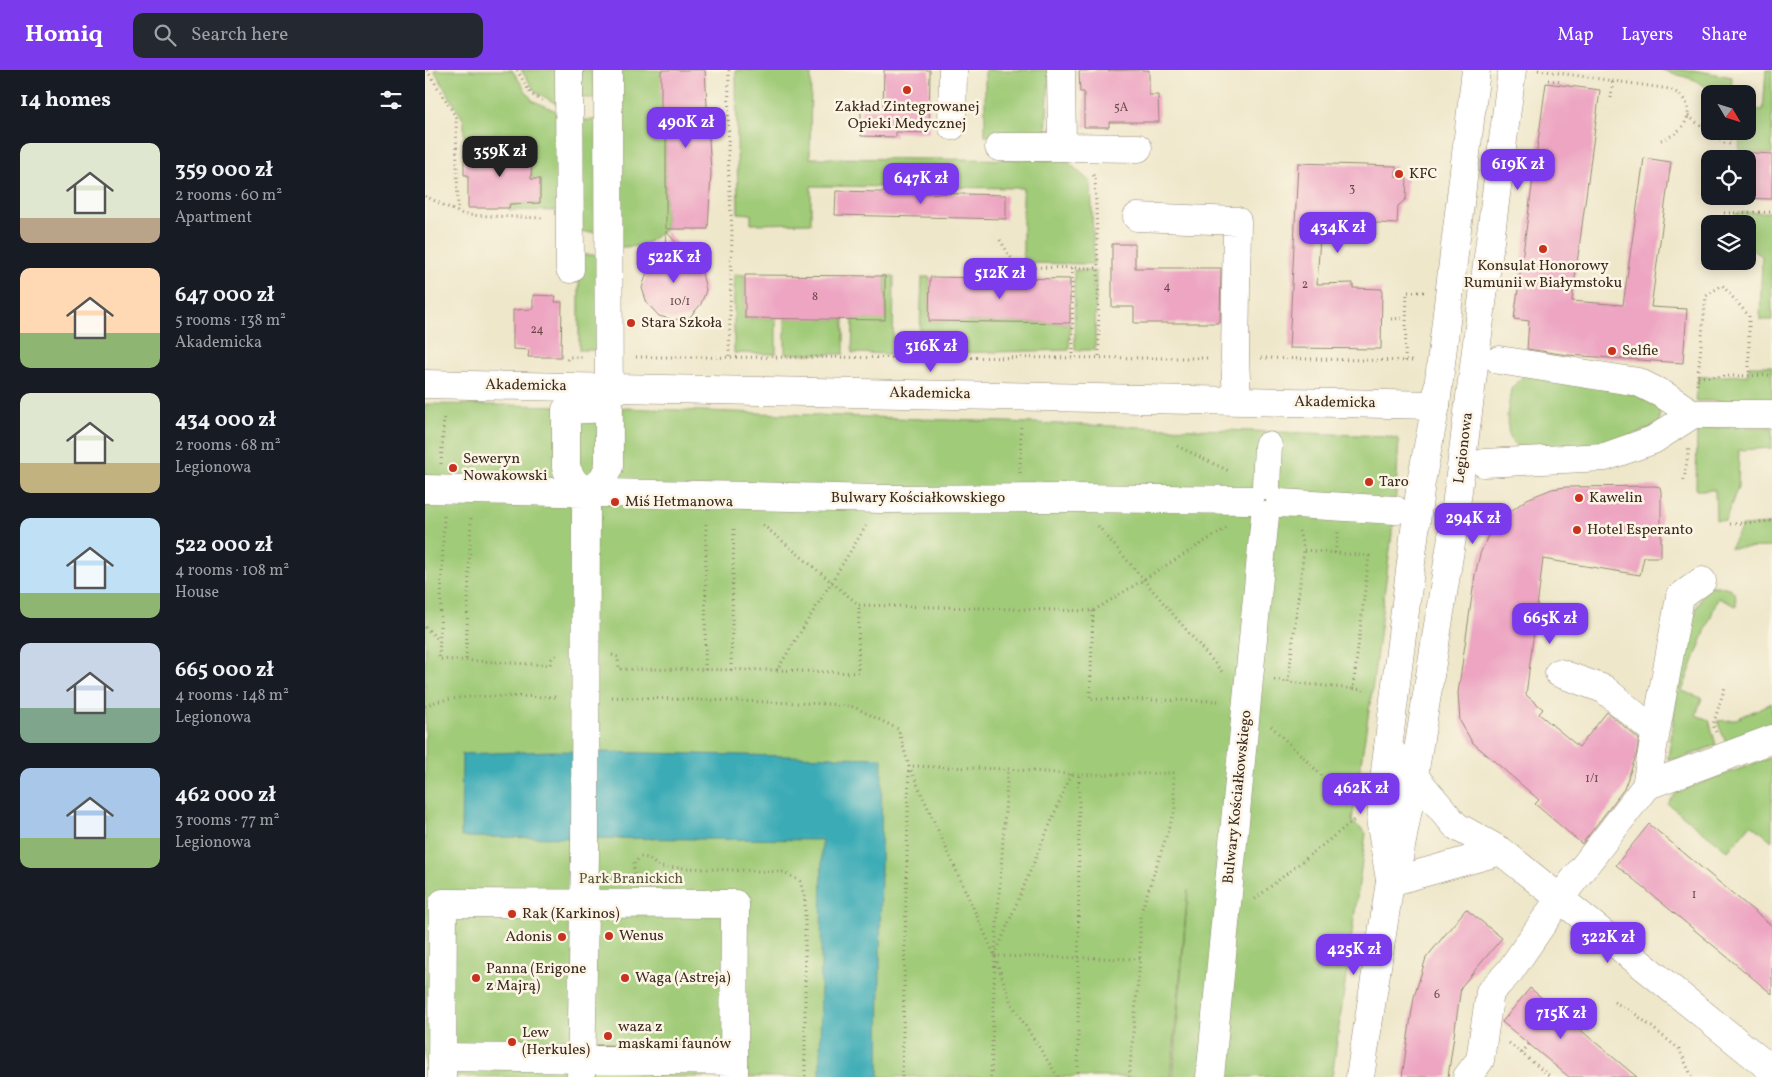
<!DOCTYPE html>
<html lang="en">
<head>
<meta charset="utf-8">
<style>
  :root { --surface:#171b24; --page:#242831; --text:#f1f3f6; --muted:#9ea1a6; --accent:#7c3aed }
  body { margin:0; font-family:Vollkorn,serif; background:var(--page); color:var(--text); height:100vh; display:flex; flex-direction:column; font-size:19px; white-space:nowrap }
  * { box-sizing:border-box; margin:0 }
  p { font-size:16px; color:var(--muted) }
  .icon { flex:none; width:28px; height:28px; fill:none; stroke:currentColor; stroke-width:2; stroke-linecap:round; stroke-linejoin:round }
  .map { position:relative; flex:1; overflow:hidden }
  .side { display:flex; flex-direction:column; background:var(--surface); width:425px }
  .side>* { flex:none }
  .needle { width:32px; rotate:128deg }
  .buttons { position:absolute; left:1276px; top:15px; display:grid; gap:10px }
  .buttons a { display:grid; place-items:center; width:55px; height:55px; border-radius:10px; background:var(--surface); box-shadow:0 2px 12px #0003; font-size:25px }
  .price { position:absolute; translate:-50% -42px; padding:0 11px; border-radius:10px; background:var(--accent); color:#fff; font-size:16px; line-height:32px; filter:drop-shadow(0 1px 2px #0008) }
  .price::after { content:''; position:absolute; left:50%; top:30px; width:15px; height:11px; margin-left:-8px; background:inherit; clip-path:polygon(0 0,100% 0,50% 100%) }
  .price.selected { background:#222; color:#fff }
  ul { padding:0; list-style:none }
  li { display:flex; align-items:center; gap:15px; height:125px; padding:0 20px }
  li span { display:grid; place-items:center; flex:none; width:140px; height:100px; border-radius:10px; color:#555 }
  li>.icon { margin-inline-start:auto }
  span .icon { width:60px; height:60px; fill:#fffc; stroke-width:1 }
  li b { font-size:21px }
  h2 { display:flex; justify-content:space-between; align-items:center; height:60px; padding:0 20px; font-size:21px }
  header { display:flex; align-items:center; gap:30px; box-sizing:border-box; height:70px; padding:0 25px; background:var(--accent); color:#fff }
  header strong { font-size:24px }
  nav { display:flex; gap:28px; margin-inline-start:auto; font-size:18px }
  .search { width:350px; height:45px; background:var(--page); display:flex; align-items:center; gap:12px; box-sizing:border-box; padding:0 18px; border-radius:10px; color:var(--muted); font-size:19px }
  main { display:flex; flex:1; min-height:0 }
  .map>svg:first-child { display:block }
</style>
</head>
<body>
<header>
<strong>Homiq</strong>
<div class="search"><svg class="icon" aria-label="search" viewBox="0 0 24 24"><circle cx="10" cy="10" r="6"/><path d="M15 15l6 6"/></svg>Search here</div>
<nav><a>Map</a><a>Layers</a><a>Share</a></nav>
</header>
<main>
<section class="side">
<h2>14 homes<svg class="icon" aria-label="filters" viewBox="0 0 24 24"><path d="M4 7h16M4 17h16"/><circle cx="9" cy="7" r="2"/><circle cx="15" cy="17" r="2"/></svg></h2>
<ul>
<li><span style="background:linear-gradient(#dfe7d0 75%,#b9a48a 0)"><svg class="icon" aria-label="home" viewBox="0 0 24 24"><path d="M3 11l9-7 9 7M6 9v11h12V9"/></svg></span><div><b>359 000 zł</b><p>2 rooms · 60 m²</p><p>Apartment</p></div></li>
<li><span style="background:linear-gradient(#ffd9b3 65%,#8fb573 0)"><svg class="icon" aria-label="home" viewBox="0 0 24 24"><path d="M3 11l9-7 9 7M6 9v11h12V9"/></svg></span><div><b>647 000 zł</b><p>5 rooms · 138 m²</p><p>Akademicka</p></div></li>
<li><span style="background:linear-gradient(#dfe7d0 70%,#c2b280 0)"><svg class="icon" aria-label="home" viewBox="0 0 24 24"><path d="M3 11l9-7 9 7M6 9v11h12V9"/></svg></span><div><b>434 000 zł</b><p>2 rooms · 68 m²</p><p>Legionowa</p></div></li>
<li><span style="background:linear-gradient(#bfe0f5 75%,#8fb573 0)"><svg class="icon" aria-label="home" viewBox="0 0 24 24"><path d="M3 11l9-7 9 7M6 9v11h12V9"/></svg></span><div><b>522 000 zł</b><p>4 rooms · 108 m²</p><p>House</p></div></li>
<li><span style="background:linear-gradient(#c9d6e8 65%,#7fa58c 0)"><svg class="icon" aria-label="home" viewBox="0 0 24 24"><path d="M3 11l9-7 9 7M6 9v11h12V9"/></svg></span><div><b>665 000 zł</b><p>4 rooms · 148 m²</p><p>Legionowa</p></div></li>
<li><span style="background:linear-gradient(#a9c7e8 70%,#8fb573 0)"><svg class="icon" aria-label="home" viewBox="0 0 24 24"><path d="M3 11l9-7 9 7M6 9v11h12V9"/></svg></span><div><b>462 000 zł</b><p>3 rooms · 77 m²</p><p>Legionowa</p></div></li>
</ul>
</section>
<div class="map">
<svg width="1347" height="1007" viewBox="0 0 1347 1007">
  <rect width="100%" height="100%" fill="#fcf5e5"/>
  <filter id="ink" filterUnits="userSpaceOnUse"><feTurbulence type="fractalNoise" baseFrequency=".02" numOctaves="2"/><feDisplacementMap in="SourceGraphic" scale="10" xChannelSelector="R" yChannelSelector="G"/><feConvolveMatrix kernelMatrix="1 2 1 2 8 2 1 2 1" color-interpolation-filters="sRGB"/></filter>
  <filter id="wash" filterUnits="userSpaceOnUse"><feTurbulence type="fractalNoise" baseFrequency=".0096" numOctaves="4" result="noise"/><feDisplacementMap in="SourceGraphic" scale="20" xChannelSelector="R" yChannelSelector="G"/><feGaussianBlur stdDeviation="1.12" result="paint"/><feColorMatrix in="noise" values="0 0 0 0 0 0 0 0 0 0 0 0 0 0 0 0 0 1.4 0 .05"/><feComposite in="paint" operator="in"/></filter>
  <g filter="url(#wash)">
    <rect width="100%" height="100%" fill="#eee7ca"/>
    <path fill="#a0cb78" stroke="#6e7a4b" d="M9,0H87L107,30L133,42L140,141L84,140L85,134L115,133V110L106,109L107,79L39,80V51Z
      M96,0H140L133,35L111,22Z
      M153,0H175V28H153Z
      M195,0H237L238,48L241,49V159L218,176L195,177Z
      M311,0H386L385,88L641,90L666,113L669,194L598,193V118L386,116V153L326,154V144L313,143Z
      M560,0H624L621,67L560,66Z
      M1237,0H1268L1307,7L1306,24H1289L1270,10Z
      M1341,0H1347V84L1314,82L1315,61H1322L1323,39L1338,40Z
      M153,50H174V162H153Z
      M1347,142V250H1335L1337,186L1323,176L1322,154H1311L1310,143Z
      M154,185H175L174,280H154Z
      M649,200L671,201L670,280H650Z
      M309,204L320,205V248H351V284L309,283Z
      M460,206H469L468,284L427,283L428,249H460Z
      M497,207H505V251L645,253L644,280L494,284Z
      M360,248L419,249V284H360Z
      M1324,296H1347V331H1270L1273,307L1323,305Z
      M1104,304L1198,321L1235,334L1234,355L1194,370L1158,376L1096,381L1084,368L1082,346L1086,319L1096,308Z
      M0,334L143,336L962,366L974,369L970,440L947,621L927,751L941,763L907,1007H748L763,820L746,1007H0Z
      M1347,357V378L1314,380L1313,417L1300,451L1291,450L1290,420H1271L1272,358Z
      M1347,454V477L1305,478L1317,456Z
      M1286,516C1302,516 1313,517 1311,536L1293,528L1257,621L1277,628L1271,645L1284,650L1291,675L1255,689H1243C1248,657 1261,530 1286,516Z
      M1347,633V655L1301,673L1292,651L1309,650Z
      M1347,687V771L1326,754L1303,781L1243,734L1252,722Z"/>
    <path fill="#3aabb6" stroke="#3a6a6a" d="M127,681L457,688L454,1007H395L397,770L36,767L37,684Z"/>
    <g id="blocks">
      <path fill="#eda5c2" d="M236,0H280L286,103L283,159H241V49L236,48Z
        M459,0H505L504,63L471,62V67L436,66V39H458Z
        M724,0V25H733L734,52H684V57H659V22H655L654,1Z
        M1121,13L1175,20L1147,231L1198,235L1219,88L1246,92L1226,237L1262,239L1258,293L1143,285L1102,279L1104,251L1089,249Z
        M83,78L107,79L106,109H115V133L85,134L84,138H43V105H39V80L83,81Z
        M1314,82L1347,84V129L1311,128L1322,126V89H1313Z
        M873,93L971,96V107L982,108L981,129L973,136L972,154L896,150L892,214L928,213V218L957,219L956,279L864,278Z
        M411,121L581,125V149L410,145Z
        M241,161L277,203L281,220L276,234L265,247L249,250L234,246L222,233L217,218L222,202L240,183Z
        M687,174H710V198H796L795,253H709V237H687Z
        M320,205L460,206V250L320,248Z
        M505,207L645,209V253L504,251Z
        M108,225L131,226L130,232H137L136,287H103L104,280L88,279V240L108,239Z
        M1230,416L1235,417L1236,422V487H1219L1215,505L1118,489L1101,625L1118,639L1114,644L1154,677L1182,642L1214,669L1211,686L1199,719L1157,774L1110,734L1114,730L1047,672L1035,651L1033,623L1050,505L1055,484L1063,466L1078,447L1102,429L1127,419L1141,417Z
        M1224,754L1347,856V924L1191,795Z
        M1041,839L1077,868L1036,917L1023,1007H977L989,927L1001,888Z
        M1105,918L1212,1007H1144L1077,952Z"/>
    </g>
  </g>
  <g filter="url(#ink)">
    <use href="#blocks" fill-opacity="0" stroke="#948874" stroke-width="1"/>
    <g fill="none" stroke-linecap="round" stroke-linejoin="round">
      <defs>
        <path id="minor" d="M144,0L145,199
          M636,0L637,77L713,78
          M527,56L528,0
          M574,77H637
          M712,147L812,151L810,288L812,331
          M1074,290L1213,312L1239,325L1268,344
          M0,314L1011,335
          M1268,344H1347
          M1059,393L1180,387L1228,370L1268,344
          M841,416L843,376
          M0,419L457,429L648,428L825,430
          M161,422L176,412L184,397L183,0
          M161,422L148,411L141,398V340L184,338
          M855,433L970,440
          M1134,603L1179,619L1230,662
          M963,678L989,706L1031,756L1076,781L1347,1000
          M1221,716L1347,669
          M965,812L1076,781
          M17,987L309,991
          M17,1007L18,833L310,834L309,1007
          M156,1007L160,784L161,422
          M785,1007L840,446
          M1042,1007L1055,990L1065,922L1085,901L1135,828L1221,716L1255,527L1277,511"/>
        <path id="major" d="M964,804L956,755L958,718L996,412L1011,335L1051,0
          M935,1007L965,812L973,793L989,706L1027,467L1087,0"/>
      </defs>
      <use href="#minor" stroke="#948874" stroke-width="29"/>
      <use href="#major" stroke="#948874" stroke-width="29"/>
      <path stroke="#948874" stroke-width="3" stroke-dasharray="1 4" stroke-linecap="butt" d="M2,0L31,47L33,142
        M92,0L106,24L117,31
        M304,0L303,88L307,162L304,287
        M1113,0L1245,19C1275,33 1265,61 1236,70
        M1123,10L1137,12
        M1186,28L1188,10
        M1263,46L1298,73L1305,74L1308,61
        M668,105L670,107L673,198
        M0,126L39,145L119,148
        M1299,143L1347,142
        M575,170L592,197L673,198L674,288
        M647,198L648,288
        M966,249L981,248
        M211,287L785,288
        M836,288L990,291
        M142,290L144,287H157
        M980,291L982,222H999
        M1273,307L1347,305
        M1272,315L1281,226L1297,215L1324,246V305
        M752,376L806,402
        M16,394L19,345
        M595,403L596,353
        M1259,410L1264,378
        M19,446L14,589L125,595L127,589L133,584
        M1305,454L1347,451
        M338,455L434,535L668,541L803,457
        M673,456L798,603
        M874,461L879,480
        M879,480L944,486L928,619L863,612Z
        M910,483L913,462
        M668,541L665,629L796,631
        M0,557L14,570
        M187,585L193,587L194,599L352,600L441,456
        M41,589L46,445
        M280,600L281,452
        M306,600L309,455
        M352,600L433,603L434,535
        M849,610L863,612
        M928,619L943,620
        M187,627L404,634L429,637L473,659L484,696L570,886L586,933L633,1007
        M0,636C27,622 100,627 133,627
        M846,656L929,737
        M1291,662L1288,655L1300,617
        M209,804V793L215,787L223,788L234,797L359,802L375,811L380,829V1007
        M830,829L929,750
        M570,883L583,699
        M570,885L646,704
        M1189,932L1208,942L1254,979L1267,1007
        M1084,973L1126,1007
        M1097,983L1104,974
        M477,1007L484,696L583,699L654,705L748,703L750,740L715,845V889L704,1007
        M566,1007L570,886L715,889
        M653,1007L654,705"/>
      <use href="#minor" stroke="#fff" stroke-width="28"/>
      <use href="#major" stroke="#fff" stroke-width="28"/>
    </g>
  </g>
  <g fill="#c8321e" stroke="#fcf5e5" stroke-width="2">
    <circle cx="482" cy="20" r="5"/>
    <circle cx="974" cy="104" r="5"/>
    <circle cx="1118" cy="179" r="5"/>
    <circle cx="206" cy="253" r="5"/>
    <circle cx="1187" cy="281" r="5"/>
    <circle cx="28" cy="398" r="5"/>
    <circle cx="944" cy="412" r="5"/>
    <circle cx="1154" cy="428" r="5"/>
    <circle cx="190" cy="432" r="5"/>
    <circle cx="1152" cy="460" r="5"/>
    <circle cx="87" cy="844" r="5"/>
    <circle cx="184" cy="866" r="5"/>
    <circle cx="137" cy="867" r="5"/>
    <circle cx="51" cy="908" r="5"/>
    <circle cx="200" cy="908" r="5"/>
    <circle cx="183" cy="966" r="5"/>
    <circle cx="87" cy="972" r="5"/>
  </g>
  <g text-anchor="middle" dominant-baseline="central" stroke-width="5" stroke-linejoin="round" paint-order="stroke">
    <g font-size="12" fill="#684947">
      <text x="696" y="38">5A</text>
      <text x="927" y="119">3</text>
      <text x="880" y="215">2</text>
      <text x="742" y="217">4</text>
      <text x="390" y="227">8</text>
      <text x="255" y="232">10/1</text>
      <text x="112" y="260">24</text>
      <text x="1167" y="709">1/1</text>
      <text x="1269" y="825">1</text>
      <text x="1012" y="925">6</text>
    </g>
    <g font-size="15" fill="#3b2a1e" stroke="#fcf5e5" text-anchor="start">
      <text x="482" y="37" text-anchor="middle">Zakład Zintegrowanej<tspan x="482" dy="17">Opieki Medycznej</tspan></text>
      <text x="984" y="104">KFC</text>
      <text x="1118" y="196" text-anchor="middle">Konsulat Honorowy<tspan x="1118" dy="17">Rumunii w Białymstoku</tspan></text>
      <text x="216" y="253">Stara Szkoła</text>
      <text x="1197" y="281">Selfie</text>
      <text x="38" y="389">Seweryn<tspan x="38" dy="17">Nowakowski</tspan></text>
      <text x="954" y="412">Taro</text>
      <text x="1164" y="428">Kawelin</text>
      <text x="200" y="432">Miś Hetmanowa</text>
      <text x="1162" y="460">Hotel Esperanto</text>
      <text x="97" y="844">Rak (Karkinos)</text>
      <text x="194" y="866">Wenus</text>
      <text x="127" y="867" text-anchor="end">Adonis</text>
      <text x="61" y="899">Panna (Erigone<tspan x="61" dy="17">z Majrą)</tspan></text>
      <text x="210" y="908">Waga (Astreja)</text>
      <text x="193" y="957">waza z<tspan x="193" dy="17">maskami faunów</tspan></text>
      <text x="97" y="963">Lew<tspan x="97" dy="17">(Herkules)</tspan></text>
    </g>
    <g font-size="15" fill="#3b2a1e" stroke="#fcf5e5">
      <text transform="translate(101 316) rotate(1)">Akademicka</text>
      <text transform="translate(505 324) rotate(1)">Akademicka</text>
      <text transform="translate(910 333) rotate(1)">Akademicka</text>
      <text transform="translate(1039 378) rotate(-83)">Legionowa</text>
      <text x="493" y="428">Bulwary Kościałkowskiego</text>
      <text transform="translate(813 727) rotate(-84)">Bulwary Kościałkowskiego</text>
    </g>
    <g font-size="15" fill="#595a39" stroke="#fcf5e5">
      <text x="206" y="809">Park Branickich</text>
    </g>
  </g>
</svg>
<div class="buttons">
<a><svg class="needle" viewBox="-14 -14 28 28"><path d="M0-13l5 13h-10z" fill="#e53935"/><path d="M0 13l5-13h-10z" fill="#9ea1a6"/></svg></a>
<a><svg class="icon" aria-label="locate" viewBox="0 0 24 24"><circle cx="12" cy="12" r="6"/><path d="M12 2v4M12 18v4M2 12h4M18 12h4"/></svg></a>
<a><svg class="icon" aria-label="layers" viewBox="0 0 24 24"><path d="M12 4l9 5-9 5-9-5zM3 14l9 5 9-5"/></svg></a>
</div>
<b class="price" style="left:261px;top:79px">490K zł</b>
<b class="price selected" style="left:75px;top:108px">359K zł</b>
<b class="price" style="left:1093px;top:121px">619K zł</b>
<b class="price" style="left:496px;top:135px">647K zł</b>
<b class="price" style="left:913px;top:184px">434K zł</b>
<b class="price" style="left:249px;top:214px">522K zł</b>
<b class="price" style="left:575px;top:230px">512K zł</b>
<b class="price" style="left:506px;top:303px">316K zł</b>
<b class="price" style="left:1048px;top:475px">294K zł</b>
<b class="price" style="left:1125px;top:575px">665K zł</b>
<b class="price" style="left:936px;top:745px">462K zł</b>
<b class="price" style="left:1183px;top:894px">322K zł</b>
<b class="price" style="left:929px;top:906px">425K zł</b>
<b class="price" style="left:1136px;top:970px">715K zł</b>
</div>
</main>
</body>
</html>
